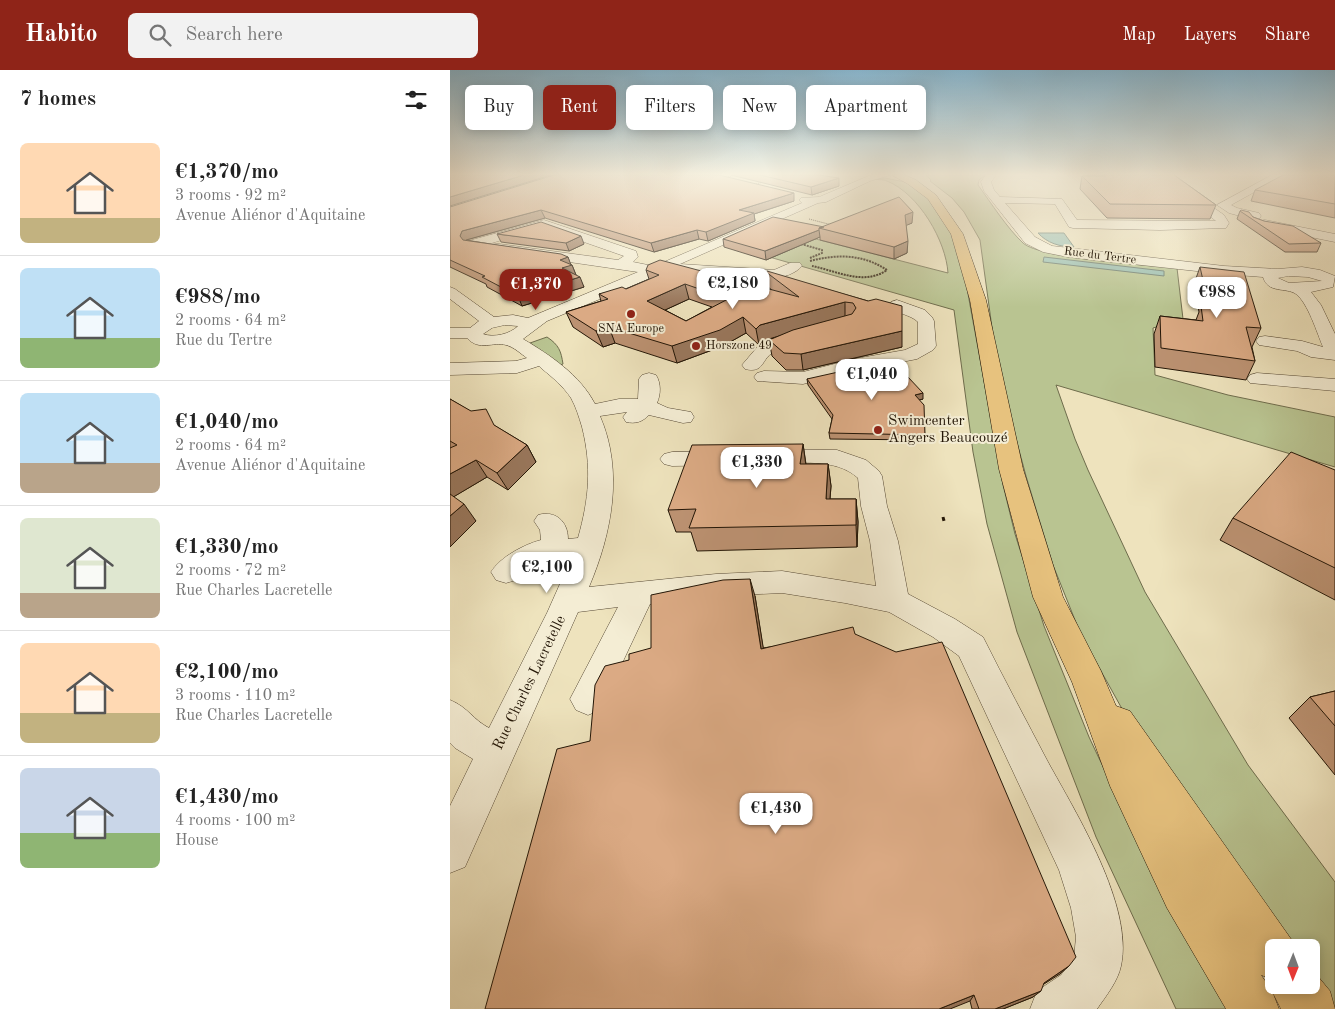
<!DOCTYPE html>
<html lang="en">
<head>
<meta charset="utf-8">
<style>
  :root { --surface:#fff; --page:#f2f2f2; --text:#222; --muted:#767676; --line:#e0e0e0; --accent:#8f2418 }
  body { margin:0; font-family:"Old Standard TT",serif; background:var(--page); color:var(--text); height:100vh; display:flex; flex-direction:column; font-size:19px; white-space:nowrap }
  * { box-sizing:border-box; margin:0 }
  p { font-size:16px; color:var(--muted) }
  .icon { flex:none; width:28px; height:28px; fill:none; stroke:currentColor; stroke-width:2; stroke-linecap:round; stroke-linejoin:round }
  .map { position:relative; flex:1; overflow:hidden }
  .drawer { display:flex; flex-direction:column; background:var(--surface); width:450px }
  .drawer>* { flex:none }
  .guide { position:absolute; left:15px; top:15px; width:475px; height:45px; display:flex; gap:10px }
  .needle { width:32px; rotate:181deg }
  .controls { position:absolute; left:815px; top:869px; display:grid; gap:10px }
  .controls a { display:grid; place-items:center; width:55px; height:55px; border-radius:8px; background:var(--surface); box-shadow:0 2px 12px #0003; font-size:25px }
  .price { position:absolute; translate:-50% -42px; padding:0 11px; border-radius:10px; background:#fff; color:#222; font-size:16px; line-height:32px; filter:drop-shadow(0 1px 2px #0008) }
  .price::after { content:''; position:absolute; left:50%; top:30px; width:15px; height:11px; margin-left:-8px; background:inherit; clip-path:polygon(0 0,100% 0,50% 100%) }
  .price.current { background:var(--accent); color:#fff }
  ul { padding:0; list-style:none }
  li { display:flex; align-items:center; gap:15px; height:125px; padding:0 20px }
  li+li { border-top:1px solid var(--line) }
  li span { display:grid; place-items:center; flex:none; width:140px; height:100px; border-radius:8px; color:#555 }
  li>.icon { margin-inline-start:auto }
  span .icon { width:60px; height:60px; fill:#fffc; stroke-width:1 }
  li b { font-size:21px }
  h2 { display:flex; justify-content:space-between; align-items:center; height:60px; padding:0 20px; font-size:21px }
  .pill { padding:0 18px; border-radius:8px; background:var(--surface); box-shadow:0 2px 12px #0003; font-size:18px; line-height:45px }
  .pill.current { background:var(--accent); color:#fff }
  header { display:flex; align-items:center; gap:30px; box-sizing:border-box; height:70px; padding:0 25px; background:var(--accent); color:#fff }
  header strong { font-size:24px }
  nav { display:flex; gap:28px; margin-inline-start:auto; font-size:18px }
  .search { width:350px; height:45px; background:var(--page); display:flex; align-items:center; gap:12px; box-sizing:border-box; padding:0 18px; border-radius:8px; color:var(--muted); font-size:19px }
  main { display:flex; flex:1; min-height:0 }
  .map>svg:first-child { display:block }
</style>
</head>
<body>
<header>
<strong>Habito</strong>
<div class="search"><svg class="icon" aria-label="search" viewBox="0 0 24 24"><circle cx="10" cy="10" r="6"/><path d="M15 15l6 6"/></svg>Search here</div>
<nav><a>Map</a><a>Layers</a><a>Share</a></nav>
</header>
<main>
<section class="drawer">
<h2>7 homes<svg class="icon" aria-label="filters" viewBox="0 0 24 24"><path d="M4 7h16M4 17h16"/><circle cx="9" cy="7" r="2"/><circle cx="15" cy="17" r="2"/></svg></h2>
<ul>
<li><span style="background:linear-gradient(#ffd9b3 75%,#c2b280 0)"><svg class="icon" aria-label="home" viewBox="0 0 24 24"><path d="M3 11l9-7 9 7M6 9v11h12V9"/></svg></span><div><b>€1,370/mo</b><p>3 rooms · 92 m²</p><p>Avenue Aliénor d'Aquitaine</p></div></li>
<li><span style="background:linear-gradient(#bfe0f5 70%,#8fb573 0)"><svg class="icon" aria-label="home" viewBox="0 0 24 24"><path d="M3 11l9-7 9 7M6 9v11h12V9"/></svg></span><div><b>€988/mo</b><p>2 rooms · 64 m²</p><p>Rue du Tertre</p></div></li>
<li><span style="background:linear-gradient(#bfe0f5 70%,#b9a48a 0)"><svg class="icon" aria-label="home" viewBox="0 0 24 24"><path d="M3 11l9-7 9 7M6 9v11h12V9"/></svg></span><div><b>€1,040/mo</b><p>2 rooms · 64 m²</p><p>Avenue Aliénor d'Aquitaine</p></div></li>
<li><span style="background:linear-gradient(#dfe7d0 75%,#b9a48a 0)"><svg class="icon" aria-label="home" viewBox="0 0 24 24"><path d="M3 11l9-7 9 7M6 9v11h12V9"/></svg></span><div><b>€1,330/mo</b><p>2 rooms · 72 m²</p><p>Rue Charles Lacretelle</p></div></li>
<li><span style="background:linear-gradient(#ffd9b3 70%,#c2b280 0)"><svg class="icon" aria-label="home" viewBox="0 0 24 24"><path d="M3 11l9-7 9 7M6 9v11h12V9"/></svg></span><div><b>€2,100/mo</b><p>3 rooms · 110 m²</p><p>Rue Charles Lacretelle</p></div></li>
<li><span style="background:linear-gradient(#c9d6e8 65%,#8fb573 0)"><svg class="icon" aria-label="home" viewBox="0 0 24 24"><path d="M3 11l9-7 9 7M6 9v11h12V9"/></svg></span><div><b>€1,430/mo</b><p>4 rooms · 100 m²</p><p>House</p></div></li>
</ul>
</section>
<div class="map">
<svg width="885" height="939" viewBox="0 0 885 939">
  <rect width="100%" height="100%" fill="#eee3bd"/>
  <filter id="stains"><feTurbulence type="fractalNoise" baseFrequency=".004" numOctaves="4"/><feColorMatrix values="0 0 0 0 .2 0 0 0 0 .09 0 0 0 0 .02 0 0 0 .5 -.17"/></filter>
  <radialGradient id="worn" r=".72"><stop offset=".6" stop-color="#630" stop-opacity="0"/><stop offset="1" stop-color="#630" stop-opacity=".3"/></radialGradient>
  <path fill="#b9c491" stroke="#6e6c4c" d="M476,105H535L529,110L528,115C541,133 557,158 573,173C591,189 698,195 727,198L733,249L703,258L705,305L778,325L885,347V397L606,315L625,369L638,400L695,522L798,695L885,812V939L861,913V878L832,877L676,646L631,565L603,495L576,406L554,324L543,265L530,170L514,142L502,128L480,111L481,110Z
    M435,108L460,113L477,126L501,160L516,213L553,415L565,464L594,556L639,667L672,737L778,939H726L646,767L567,562L537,454L523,382L504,240L281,176L319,157L498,203C496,171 469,124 437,111C433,109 426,110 424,109Z
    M97,267C109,275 111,281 113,294L108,296L80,273Z"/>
  <path fill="#99beb0" stroke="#697a6c" d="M588,163H614L624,177C610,177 597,173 588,163Z
    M594,187L714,201V206L593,192Z"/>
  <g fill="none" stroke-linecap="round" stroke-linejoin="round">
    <defs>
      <path id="minor" d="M421,105H440L420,111L376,132L368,133L230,194L324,200L340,193H350L352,196C345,204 334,207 324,208L215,202L97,251L73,269C100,285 130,305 145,334L169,329H188L189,309L192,305L199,303L206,305C211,313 211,324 207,333L218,338L241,342L244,347L241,352L233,353L199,345C192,352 186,354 176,352L173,347L177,342L150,346C174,401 162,463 139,517L266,504L332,501L426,516L420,471L411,436L408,408C385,387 348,394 318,393L310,391L306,386L310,381L318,379L387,380L416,390L429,401L432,406L437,436L448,471L458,524L505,549L533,567C554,609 576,650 598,692C626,743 684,836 671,896C668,911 656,926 647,939H580L587,921L611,905L624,888L626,867L621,838L609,800L509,586L483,567L439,542L395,533L332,523L266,526L200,534L150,640L138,645L126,640L120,629L168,537L128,542L15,797L0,803V736L23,689L5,678L0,673V630C19,638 22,649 39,658L97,543L121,489L102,486L66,510L56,513L46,510L41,502C50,487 75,474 91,470L90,460L84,451L88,445C105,440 118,451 118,469L128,468C139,429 142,397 132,357C129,347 126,337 121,328C113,316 102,307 91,298L89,296L67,303L0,305V293L66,291L77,288C71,284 64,277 56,275C43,271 30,282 17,268H0V258H20L29,251L0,229V217L5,219L44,247L63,245L78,248L188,202L23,178L16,174L18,171L94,150L186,181L188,187L183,192L198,195L200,198L352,133L349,130L351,128L369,127ZM94,158L174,186L168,190L42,173ZM55,255L68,256C60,264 44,268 33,264L42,258Z
        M536,105H546L541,112L544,120L550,127L612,129L627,150L766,151L728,121L729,119H737L774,145L779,153L776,158L710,160L623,158L619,157L605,134L555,133L585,167L602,176L774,196L828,199L852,197L870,200L885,206L883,217L861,222L871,235L885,264V290L861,287L847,281L809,275L806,271L809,267L815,266L852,271L873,277C867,263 858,233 846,224C836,217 818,224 813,207L774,204L618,187L593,182L575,173L534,121L531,112ZM839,206L858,207L872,211L839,213L828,208Z
        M822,105H835L781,135L787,138L809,143L811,146L809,149L805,150L779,143L767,135Z
        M815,150L885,164V172L811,157L809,154L811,151Z
        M447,230L475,240L482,247L484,251L486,276L483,280L467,289L405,301L353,314L307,311L304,307L307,303L314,301L353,302L404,289L455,280L468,274V252C460,244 445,244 439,235L441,232Z
        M356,261L362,262L365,266L362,270C350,274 335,277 324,282C311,288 315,304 295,299L292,295L309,275Z
        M807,303L885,309V321L800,313L797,309L800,305Z
        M275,381L283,383L287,388L283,393L275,395L222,396L214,394L210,389L214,384L222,382Z"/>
      <path id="major" d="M442,105H455L466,110L486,125L513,164L536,230L573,399L613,527L651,601L666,636L680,641L841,869L844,878H824V915H861V898L880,921L885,939H831L819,915L822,909L811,905L822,921L829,939H776L717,838L660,716L622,612L583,527L549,399L520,230L501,164L478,129L458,114Z"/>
    </defs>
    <use href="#minor" stroke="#554834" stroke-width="1"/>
    <use href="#major" stroke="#221506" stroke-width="1"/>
    <path stroke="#221506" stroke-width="1" stroke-dasharray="1 1" stroke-linecap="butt" d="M278,107L285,105
      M306,114L313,112
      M359,149L382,155"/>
    <path stroke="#221506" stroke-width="2" stroke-dasharray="2 1" stroke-linecap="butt" d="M351,174L372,180V183L360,188
      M360,191C387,184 413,184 437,200C414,216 387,201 362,196"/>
    <path stroke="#221506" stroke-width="3" stroke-dasharray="4 2.5" stroke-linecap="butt" d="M493,447L494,451"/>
    <use href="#minor" fill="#f4edd4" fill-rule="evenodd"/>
    <use href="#major" fill="#e7c27e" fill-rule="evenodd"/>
  </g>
  <path fill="#bc9272" stroke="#221506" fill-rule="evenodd" d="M281,105H369L389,116L362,125Z
    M638,105H724L766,135L760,149L657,148L630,119L632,106H644Z
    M885,105V148L801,131L805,120Z
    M344,131L304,144L305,151L258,171L249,169L204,182L95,148L16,170L118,187L120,194L122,195L126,205H125L134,217L72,236L37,217L36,214L0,197V137Z
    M790,141L803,147L871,173L867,182H835L787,149Z
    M462,153L456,155L457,183L444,189L370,170V167L316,190L274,177L273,169L374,157Z
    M47,164L134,174L119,181L51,172Z
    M750,197L811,258L802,277L805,291L796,310L705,297L704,264L710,246L746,250L749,242L744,214Z
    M196,200L322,220L318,217L316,202L418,231L452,277L353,300H336L322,286L319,270L324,268L312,271L309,275L296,263L273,276L227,293L165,273L153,277L123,257L116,242L151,231L149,224L176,219L199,209ZM239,229L262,237L236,251L215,240Z
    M357,309L473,329L469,330L475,365V370L380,369L379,363L382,349L358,315Z
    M0,329L77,375L86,392L58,420L37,407L3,427L26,451L0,477Z
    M353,374L356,394H378L381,416L380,429H406L408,452L407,477L247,481L241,462H226L218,440Z
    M885,400V530L770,470L783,448Z
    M305,526L313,578L405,564L619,896L593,914L583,927L553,939H522L520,931L140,671L201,578Z
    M885,621V705L839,648L860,627Z"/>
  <path fill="#99775c" stroke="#221506" d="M74,105H101L0,136V127Z
    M389,108V116L362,125L361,117Z
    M344,123V131L304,144L305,151L258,171L256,162L289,140Z
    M91,140L95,148L16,170L14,175L10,166L12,161Z
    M463,142L462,153L455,156V145Z
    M247,160L249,169L204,182L201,173Z
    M369,160L370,167L316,190L315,181Z
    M131,166L134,174L119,181L116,173Z
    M458,171L457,183L444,189V177Z
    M118,187L121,195H122L126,205L115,208L112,198L110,190Z
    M130,207L134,217L72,236L68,226Z
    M235,214L239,229L202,246L197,231Z
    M395,232V247L312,271L309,275L306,259L310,255Z
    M293,247L296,263L273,276L227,293L222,276Z
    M159,257L165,273L153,277L146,261Z
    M452,261V277L353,300L351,284Z
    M473,323V329L465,331V325Z
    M353,374L356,396L350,394Z
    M77,375L86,392L58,420L47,403Z
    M26,390L37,407L0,429V404Z
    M378,394L381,416L378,452L376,429Z
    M406,429L408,452L407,477L406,455Z
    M14,434L26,451L0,477V446Z
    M300,509L305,526L316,595L311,579Z
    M619,896L610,904L586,919L594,913Z
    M591,921L583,927L553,939H545Z
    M524,925L520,931L500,939H489Z"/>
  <path fill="#dbaa84" stroke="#221506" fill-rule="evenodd" d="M0,105H74L0,127Z
    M104,105H269L344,123L289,140L304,143L256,162L247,160L201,173L91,140L12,161L10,166L13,170L111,184L118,187L110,190L122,195L112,198L130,207L68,226L32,207L35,206L0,190V137Z
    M310,105H369L389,108L361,117Z
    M656,105H724L766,135L660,134L632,106H656Z
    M833,105H885V134L805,120Z
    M449,127L463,142L455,145L458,171L444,177L369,158Z
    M791,140L799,142L803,147L814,151L843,156L871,173L839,174L790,141Z
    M323,147L374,157L369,158V160L315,181L273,169Z
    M91,152L131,166L116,173L47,164Z
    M210,190L349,227L316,202L317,201L418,231L426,229L452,236V261L351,284L334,283L319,270L343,260L402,244L406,238L403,233L395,232L310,255L306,259L293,247L270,260L222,276L159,257L146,261L116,242L158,229L149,224L172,217L176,219L209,205L196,200L198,195ZM235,214L278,229L236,251L197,231Z
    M750,197L794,202L811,258L796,257L805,291L711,278L710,246L753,251L751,236L759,237Z
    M442,290L473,323L465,325L474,335L475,365L379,363L383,345L357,309Z
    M0,329L21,341L36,339L44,355L77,375L47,403L26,390L0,404V378L7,375L0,371Z
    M353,374L350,394H378L376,429H406V455L239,458L246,439L218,440L242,375Z
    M841,382L885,400V498L783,448Z
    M0,424L14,434L0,446Z
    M300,509L311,579L403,557L405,564L446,582L492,572L626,887L619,896L594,913L591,921L545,939H529L524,925L489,939H35L107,679L140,671L145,615L155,596L179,590V584L201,578V525L273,510Z
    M885,621V656L860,627Z"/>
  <linearGradient id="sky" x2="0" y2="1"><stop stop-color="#88b8d2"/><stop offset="0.44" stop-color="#f7f2e1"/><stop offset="1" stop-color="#f7f2e1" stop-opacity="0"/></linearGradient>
  <rect width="885" height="237" fill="url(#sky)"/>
  <g fill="#8f2418" stroke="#f4edd4" stroke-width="2">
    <circle cx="181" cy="244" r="5"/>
    <circle cx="246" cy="276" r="5"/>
    <circle cx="428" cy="360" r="5"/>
  </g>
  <g text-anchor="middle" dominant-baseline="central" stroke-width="4" stroke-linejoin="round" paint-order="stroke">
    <g font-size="12" fill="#221506" stroke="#f4edd4">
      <text transform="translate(650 186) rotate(7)">Rue du Tertre</text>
    </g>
    <g font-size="12" fill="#221506" stroke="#f4edd4">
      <text x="181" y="259">SNA Europe</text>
      <text x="256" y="276" text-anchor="start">Horszone 49</text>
    </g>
    <g font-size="15" fill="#221506" stroke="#f4edd4" text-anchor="start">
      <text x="438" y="351">Swimcenter<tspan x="438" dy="17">Angers Beaucouzé</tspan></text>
    </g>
    <g font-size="15" fill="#221506" stroke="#f4edd4">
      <text transform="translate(80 613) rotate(-64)">Rue Charles Lacretelle</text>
    </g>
  </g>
  <rect width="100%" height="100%" filter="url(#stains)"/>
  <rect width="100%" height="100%" fill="url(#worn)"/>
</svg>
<div class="controls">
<a><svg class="needle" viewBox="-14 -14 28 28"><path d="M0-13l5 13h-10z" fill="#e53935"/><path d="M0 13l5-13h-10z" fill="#767676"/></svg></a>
</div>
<b class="price" style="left:283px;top:240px">€2,180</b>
<b class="price current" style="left:86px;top:241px">€1,370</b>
<b class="price" style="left:767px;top:249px">€988</b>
<b class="price" style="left:422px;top:331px">€1,040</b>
<b class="price" style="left:307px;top:419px">€1,330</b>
<b class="price" style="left:97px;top:524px">€2,100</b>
<b class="price" style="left:326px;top:765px">€1,430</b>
<div class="guide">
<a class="pill">Buy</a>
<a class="pill current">Rent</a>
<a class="pill">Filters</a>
<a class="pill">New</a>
<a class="pill">Apartment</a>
</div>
</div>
</main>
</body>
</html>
